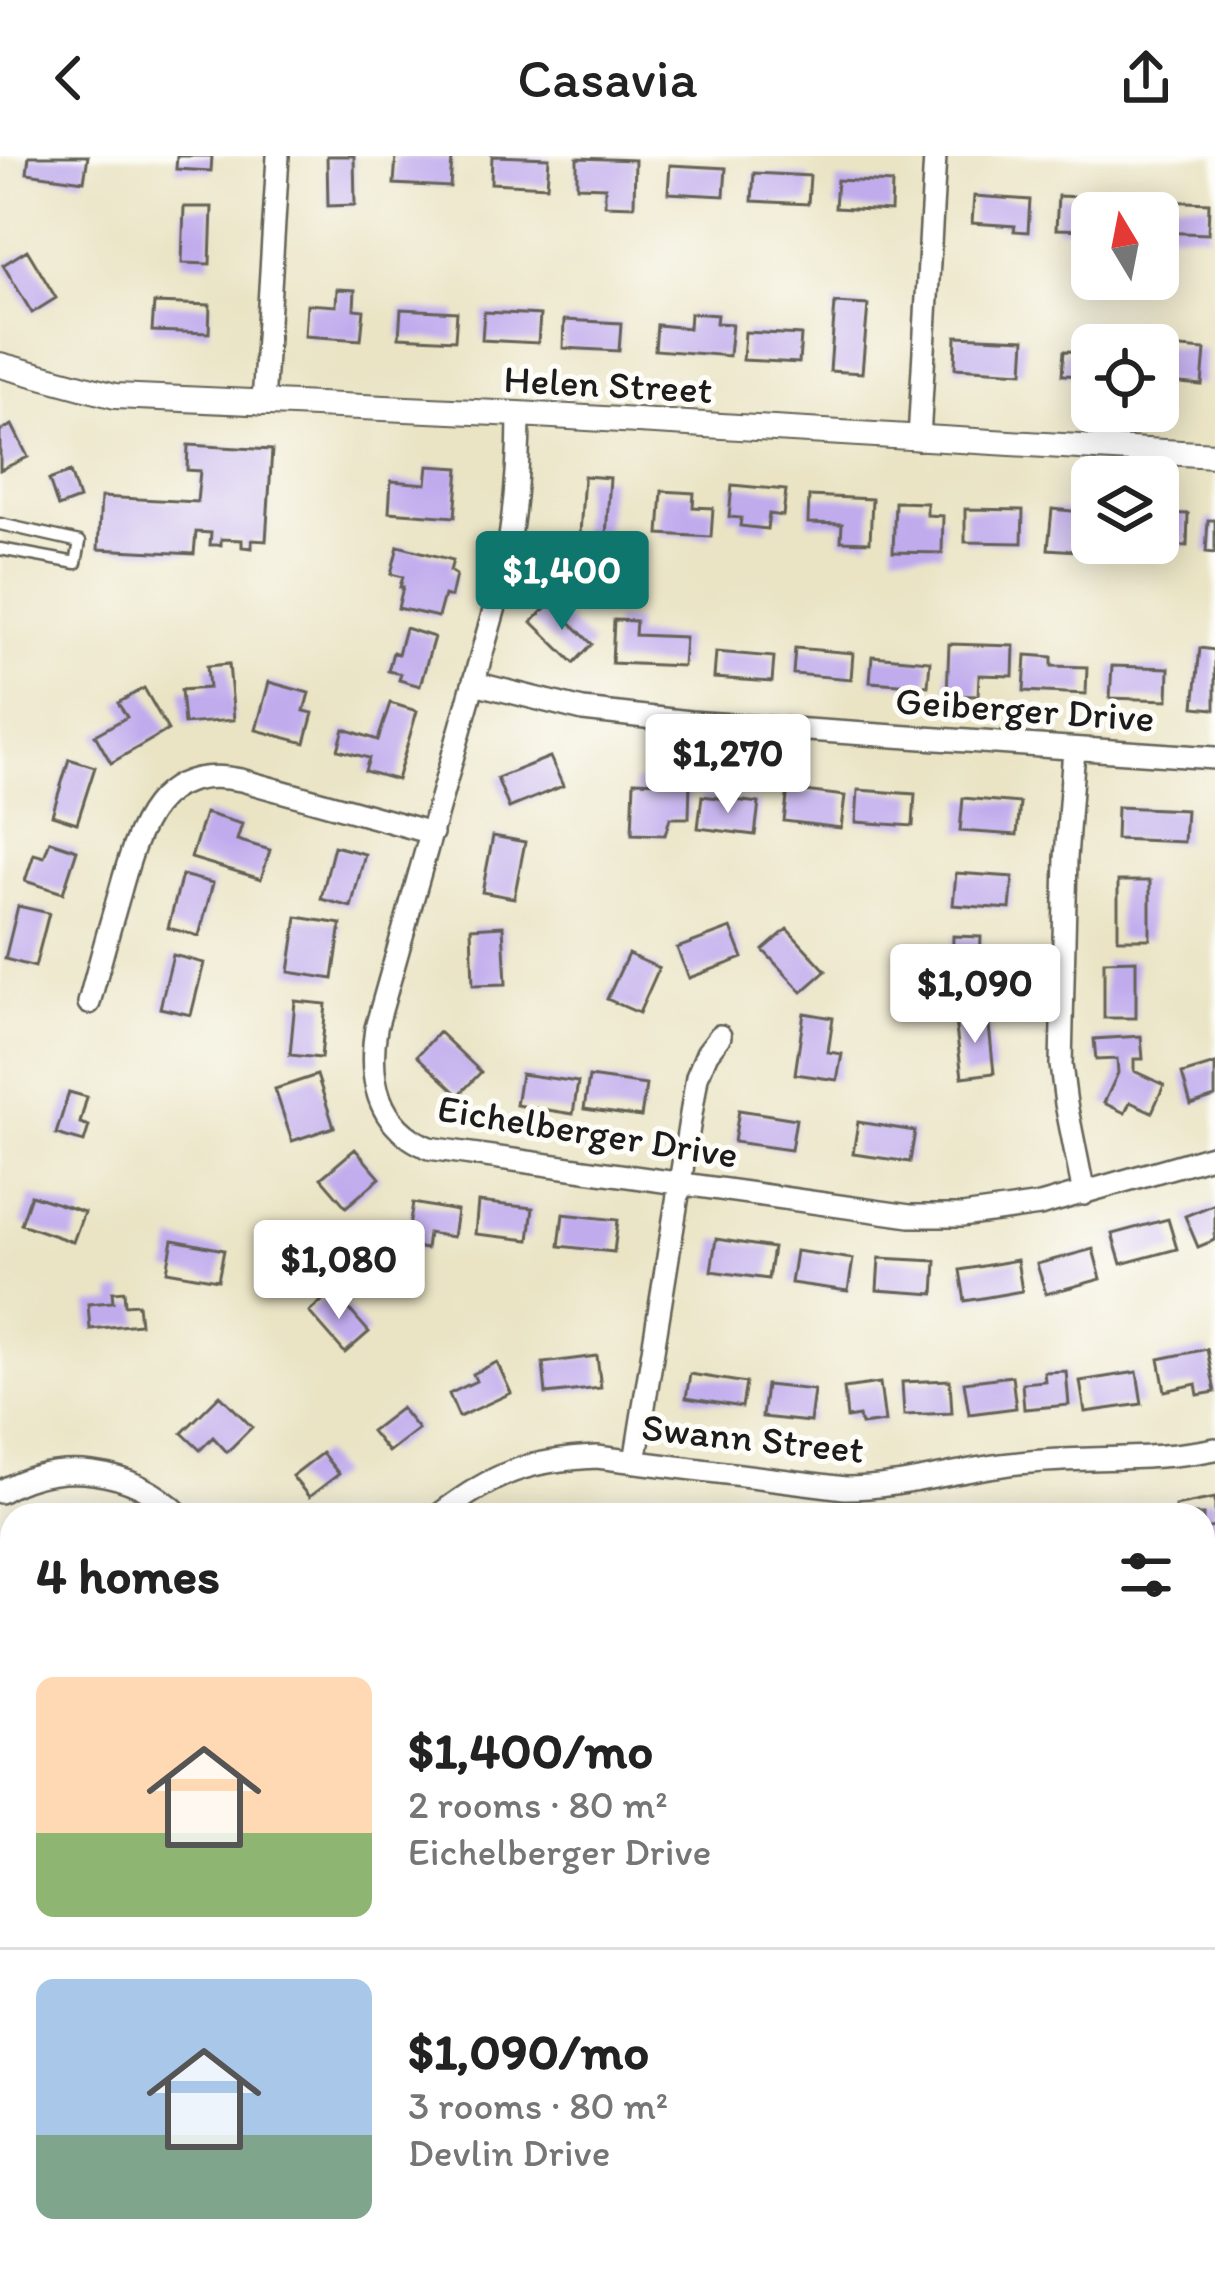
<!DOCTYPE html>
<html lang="en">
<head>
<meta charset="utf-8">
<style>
  :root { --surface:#fff; --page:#f2f2f2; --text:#222; --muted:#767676; --line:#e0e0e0; --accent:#0f766e }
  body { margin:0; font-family:Itim,sans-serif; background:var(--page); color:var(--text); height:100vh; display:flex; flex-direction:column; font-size:45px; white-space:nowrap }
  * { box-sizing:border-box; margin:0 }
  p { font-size:39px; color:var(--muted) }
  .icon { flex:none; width:66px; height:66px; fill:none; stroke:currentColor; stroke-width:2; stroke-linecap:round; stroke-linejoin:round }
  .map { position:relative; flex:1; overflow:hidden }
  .sheet { position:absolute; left:0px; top:1347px; width:1215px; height:771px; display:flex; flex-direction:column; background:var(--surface); border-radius:36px 36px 0 0; box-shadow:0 6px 30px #0003 }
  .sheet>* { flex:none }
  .needle { width:78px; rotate:350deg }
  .controls { position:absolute; left:1071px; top:36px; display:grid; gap:24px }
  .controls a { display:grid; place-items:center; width:108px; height:108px; border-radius:18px; background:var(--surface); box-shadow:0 6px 30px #0003; font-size:60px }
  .price { position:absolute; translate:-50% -102px; padding:0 27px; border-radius:12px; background:#fff; color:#222; font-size:39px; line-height:78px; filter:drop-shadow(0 3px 6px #0008) }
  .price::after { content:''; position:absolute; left:50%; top:72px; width:36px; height:27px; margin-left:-18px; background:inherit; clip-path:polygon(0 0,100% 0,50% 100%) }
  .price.active { background:var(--accent); color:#fff }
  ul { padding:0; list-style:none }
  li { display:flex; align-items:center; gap:36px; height:300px; padding:0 36px }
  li+li { border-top:3px solid var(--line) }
  li span { display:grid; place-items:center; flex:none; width:336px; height:240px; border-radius:18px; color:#555 }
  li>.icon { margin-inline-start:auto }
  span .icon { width:144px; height:144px; fill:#fffc; stroke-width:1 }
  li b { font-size:51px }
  h2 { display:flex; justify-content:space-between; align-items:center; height:144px; padding:0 36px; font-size:51px }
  header { display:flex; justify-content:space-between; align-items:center; height:156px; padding:0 36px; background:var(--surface); font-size:54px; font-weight:600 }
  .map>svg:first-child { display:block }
</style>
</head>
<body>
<header><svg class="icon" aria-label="back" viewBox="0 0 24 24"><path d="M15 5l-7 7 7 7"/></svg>Casavia<svg class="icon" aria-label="share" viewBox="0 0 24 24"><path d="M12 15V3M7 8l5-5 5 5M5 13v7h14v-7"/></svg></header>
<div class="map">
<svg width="1215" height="2116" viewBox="0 0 1215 2116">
  <rect width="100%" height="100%" fill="#fdfcf7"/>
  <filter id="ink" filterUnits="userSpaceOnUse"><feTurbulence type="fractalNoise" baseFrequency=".00833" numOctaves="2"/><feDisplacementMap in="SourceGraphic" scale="24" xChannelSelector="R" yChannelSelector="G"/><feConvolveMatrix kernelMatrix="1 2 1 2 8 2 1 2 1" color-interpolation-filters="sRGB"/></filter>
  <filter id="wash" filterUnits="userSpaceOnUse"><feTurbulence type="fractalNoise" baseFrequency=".004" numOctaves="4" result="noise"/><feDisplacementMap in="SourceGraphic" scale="48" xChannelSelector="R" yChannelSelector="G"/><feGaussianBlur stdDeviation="2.7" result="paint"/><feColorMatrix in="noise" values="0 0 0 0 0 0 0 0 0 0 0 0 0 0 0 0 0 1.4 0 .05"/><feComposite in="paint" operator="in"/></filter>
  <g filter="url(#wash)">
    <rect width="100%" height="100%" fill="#eae4c5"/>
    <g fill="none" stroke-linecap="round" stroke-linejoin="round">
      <path stroke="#51bace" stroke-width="6" d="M1203,1454L1215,1450"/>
    </g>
    <g id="blocks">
      <path fill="#c0abed" d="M29,0H88L84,25L27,17Z
        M177,0H212L211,15L176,13Z
        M327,0H354L355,49L328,50Z
        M396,0L452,3L450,31L394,28Z
        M492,0L549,2L547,30L491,27Z
        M577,2L635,4L634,50L605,49V31L577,30Z
        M670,9L726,12L724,40L668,37Z
        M754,17L810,20L808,48L752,45Z
        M837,24L892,27L891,55L835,52Z
        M974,40L1030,44L1028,76L1014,75L1015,70L972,67Z
        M1058,40L1127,43L1126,57H1092V74L1056,73Z
        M1141,44L1209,47L1208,78L1158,76V57H1140Z
        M184,51H212L210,108L182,107Z
        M27,94L56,142L32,157L3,109Z
        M337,133L355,134L354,153L364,154L361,184L305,180L307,148L336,150Z
        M154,147L210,149L209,177L152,175Z
        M835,147L868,149L862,217L830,215Z
        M401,153L457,156L455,184L399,181Z
        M484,156L540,159L538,187L482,184Z
        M690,157L717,159L716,167L732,168L729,200L655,194L657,169L689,172Z
        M564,164L621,167L619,195L563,192Z
        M745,176L801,179L799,207L743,204Z
        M956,180L1025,183L1023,216L955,212Z
        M1158,190L1205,194L1202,229L1158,225Z
        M1064,195L1092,196V220L1062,219Z
        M12,269L28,301L0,314V275Z
        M188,289L272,294L266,385L252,384V392L242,391V384L221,383V389H210L211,377L196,376L194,398L98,393L101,341L197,346L200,315L187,314Z
        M428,310L459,312L455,361L389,356L391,325L426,328Z
        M70,316L79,343L58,351L49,324Z
        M584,320L610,322L606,380L580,378Z
        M732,329L786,334L783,360L769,358L767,373L740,370L741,362L729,361Z
        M662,335L694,337L693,351L713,352L711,381L659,378Z
        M809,340L872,343L870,386L841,385L842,368L808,367Z
        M895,346L927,347V359L943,360L942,397L893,396Z
        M965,353L1023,354L1022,387L965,386Z
        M1052,353L1092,357V380L1078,379L1077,395L1048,393Z
        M1158,357L1188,358L1187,390L1158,389Z
        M1208,364H1215V397L1206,396Z
        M398,390L453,404L450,415L456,419L451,441L444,439L438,461L398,452L403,431H400L403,421L391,418Z
        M550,447L592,488L574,507L532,466Z
        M614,464L636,465L635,479L685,481L683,510L612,507Z
        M405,472L434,481L420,530L399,524L401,518L388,515L393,496L398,498Z
        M949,488L1014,490L1013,520L979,519L978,540L947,539Z
        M795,492L853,497L851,523L793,518Z
        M1200,492L1215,494V553L1194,551Z
        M716,496L774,501L772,526L714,522Z
        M1026,499L1052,501V510L1087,511L1086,538L1024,535Z
        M872,500L930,505L928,530L870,526Z
        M229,508L234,564L184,568L181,534L209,532L207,510Z
        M1112,510L1169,512L1168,544L1110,542Z
        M269,526L309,537L304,555L313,557L305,587L256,574Z
        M144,532L168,574L111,607L95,579L127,561L118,547Z
        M390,547L417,555L397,624L365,615L369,602L338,594L344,573L378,584Z
        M550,601L563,630L509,652L497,622Z
        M69,603L95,611L77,667L52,659Z
        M634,625L690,627L689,662H670L665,679L632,678Z
        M788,633L845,640L841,672L784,665Z
        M858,634L915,638L913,670L856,666Z
        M702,640L759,647L755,679L698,672Z
        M963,642L1020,647L1017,679L960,675Z
        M1117,651L1186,654L1184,686L1116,683Z
        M205,657L242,668L237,684L270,694L261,723L191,702Z
        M493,680L525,686L514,742L482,736Z
        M50,685L77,694L63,737L25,725L34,698L44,701Z
        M334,690L365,698L351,751L321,743Z
        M956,717L1013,721L1010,753L953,749Z
        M182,719L213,727L199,780L168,772Z
        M1118,725H1150V783H1118Z
        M18,750L49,757L35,811L5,803Z
        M297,761L341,768L333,823L289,816Z
        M503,770L506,828L473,829L471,772Z
        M731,772L743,802L689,822L677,792Z
        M787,773L826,815L802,836L763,794Z
        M953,780L981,781L980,804L998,805V837L952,836Z
        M628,798L659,812L639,857L607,843Z
        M173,799L204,807L191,859L160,852Z
        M1136,804V862H1104V805Z
        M295,845L326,848L321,902L290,899Z
        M804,857L833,862L828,896L842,898L837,924L795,918Z
        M988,860L994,917L962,921L955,864Z
        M439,876L481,916L459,939L417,900Z
        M1141,880L1143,903H1134V915L1164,929L1152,956L1130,946L1125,957L1104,947L1118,917L1117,903L1096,904L1094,883Z
        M1215,908V941L1191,949L1182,918Z
        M521,918L578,926L573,958L516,949Z
        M317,919L334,971L292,985L275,933Z
        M589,921L646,929L641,961L584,953Z
        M69,936L87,941L80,967L89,970L84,986L56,978Z
        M739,954L796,963L791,994L734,986Z
        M858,966L915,975L910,1006L853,998Z
        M355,993L380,1022L346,1051L321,1022Z
        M31,1039L84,1056L73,1086L21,1068Z
        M478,1046L533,1052L529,1084L475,1078Z
        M413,1047L457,1055L453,1081L428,1077L426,1093L406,1090Z
        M1215,1048V1084L1198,1091L1185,1060Z
        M563,1058L618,1064L614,1096L559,1090Z
        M1168,1063L1177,1093L1121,1108L1112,1078Z
        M716,1083L773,1092L768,1123L711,1115Z
        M173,1084L224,1094L218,1124L167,1115Z
        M1093,1093L1101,1123L1046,1138L1037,1108Z
        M796,1095L853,1103L848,1135L791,1127Z
        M879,1102L936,1105L934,1138L877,1134Z
        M1017,1104L1022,1135L965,1145L960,1114Z
        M124,1135L125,1149L138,1148L140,1168L90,1173L88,1148L113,1146L112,1136Z
        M333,1135L369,1176L345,1197L309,1156Z
        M1207,1193L1215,1236L1198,1239L1196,1228L1165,1235L1159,1203Z
        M597,1200L601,1232L546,1238L543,1207Z
        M497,1206L511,1237L459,1261L449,1238L476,1225L473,1218Z
        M1066,1215L1069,1249L1024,1253L1022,1227L1045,1225L1044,1216Z
        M1137,1216L1142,1248L1085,1256L1080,1225Z
        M690,1218L746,1227L742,1251L686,1242Z
        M1012,1220L1016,1252L969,1258L964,1226Z
        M950,1224L952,1257L904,1259L902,1226Z
        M880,1227L885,1266L861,1269L859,1260L847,1262L844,1232Z
        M766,1229L814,1234L810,1266L762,1261Z
        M220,1239L252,1271L227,1296L213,1281L200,1294L182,1277Z
        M401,1252L418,1273L388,1296L371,1275Z
        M322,1297L339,1318L309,1341L292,1320Z
        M1215,1342V1371L1203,1373V1359H1176L1175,1350Z
        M12,1396V1431L0,1413V1404Z
        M1215,1652V1689L1203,1692L1204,1655Z
        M12,1782V1823L0,1809V1792Z
        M1215,2040V2099L1203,2082V2048Z
        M785,2106H813L812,2116H784Z
        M1052,2106H1094L1081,2116H1060Z"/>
    </g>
  </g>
  <g filter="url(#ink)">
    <use href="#blocks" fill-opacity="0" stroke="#646257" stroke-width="3"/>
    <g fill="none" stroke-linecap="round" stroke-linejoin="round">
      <defs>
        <path id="service" d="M0,368L80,386L76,407L0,393"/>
        <path id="minor" d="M263,248L278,0
          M519,258C519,315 514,369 502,426L376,872C368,923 377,970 429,992L910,1060H962L1040,1049L1215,999
          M919,283L935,0
          M474,527L583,554L690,566L1215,602
          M1074,593L1066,702L1061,909L1066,948L1084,1038
          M89,847C98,813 107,780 117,746C136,679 152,606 241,624L432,677
          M635,1306L697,921L707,897L720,880
          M0,1336C58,1302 132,1312 180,1359
          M439,1359C494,1317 527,1304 597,1301L845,1332C899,1332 949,1316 1002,1309C1072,1299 1145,1307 1215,1293
          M0,1708L12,1698
          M1203,1750L1215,1747
          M1203,1915L1215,1940
          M0,2092L12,2084
          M94,2106L100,2116
          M952,2106L977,2116
          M487,2116L499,2106
          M737,2116L738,2106"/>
        <path id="tertiary" d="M0,209L115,240L519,258L1215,299"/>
      </defs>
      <use href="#service" stroke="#646257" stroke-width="15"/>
      <use href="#minor" stroke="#646257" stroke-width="26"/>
      <use href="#tertiary" stroke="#646257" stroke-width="28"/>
      <use href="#service" stroke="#fff" stroke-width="10"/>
      <use href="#minor" stroke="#fff" stroke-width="21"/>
      <use href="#tertiary" stroke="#fff" stroke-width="24"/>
    </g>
  </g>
  <g text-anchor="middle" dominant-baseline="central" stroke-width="10" stroke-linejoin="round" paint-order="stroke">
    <g font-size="39" fill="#1c1c1c" stroke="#fdfcf7">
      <text transform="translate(608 228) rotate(3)">Helen Street</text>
      <text transform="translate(1025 553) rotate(4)">Geiberger Drive</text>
      <text transform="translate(588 975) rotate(9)">Eichelberger Drive</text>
      <text transform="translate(753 1282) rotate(6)">Swann Street</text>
    </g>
  </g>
</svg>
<div class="controls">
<a><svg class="needle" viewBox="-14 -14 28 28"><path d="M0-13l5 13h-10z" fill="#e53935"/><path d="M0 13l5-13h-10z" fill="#767676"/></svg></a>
<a><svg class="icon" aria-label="locate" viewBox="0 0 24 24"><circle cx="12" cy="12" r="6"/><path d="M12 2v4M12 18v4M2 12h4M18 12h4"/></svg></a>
<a><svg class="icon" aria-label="layers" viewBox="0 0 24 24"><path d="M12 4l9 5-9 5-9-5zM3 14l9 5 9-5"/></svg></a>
</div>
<b class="price active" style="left:562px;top:477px">$1,400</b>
<b class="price" style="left:728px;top:660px">$1,270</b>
<b class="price" style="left:975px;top:890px">$1,090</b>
<b class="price" style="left:339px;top:1166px">$1,080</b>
<section class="sheet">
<h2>4 homes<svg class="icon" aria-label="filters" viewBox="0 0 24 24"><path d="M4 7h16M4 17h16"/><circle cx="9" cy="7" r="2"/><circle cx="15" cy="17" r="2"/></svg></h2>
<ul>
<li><span style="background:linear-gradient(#ffd9b3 65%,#8fb573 0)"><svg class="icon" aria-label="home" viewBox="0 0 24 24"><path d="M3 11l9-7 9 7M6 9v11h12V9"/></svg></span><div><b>$1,400/mo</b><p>2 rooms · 80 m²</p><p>Eichelberger Drive</p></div></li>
<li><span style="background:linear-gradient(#a9c7e8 65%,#7fa58c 0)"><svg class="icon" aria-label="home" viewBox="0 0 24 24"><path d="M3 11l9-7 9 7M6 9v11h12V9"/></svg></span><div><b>$1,090/mo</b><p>3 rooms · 80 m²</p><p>Devlin Drive</p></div></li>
</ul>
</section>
</div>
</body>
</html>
